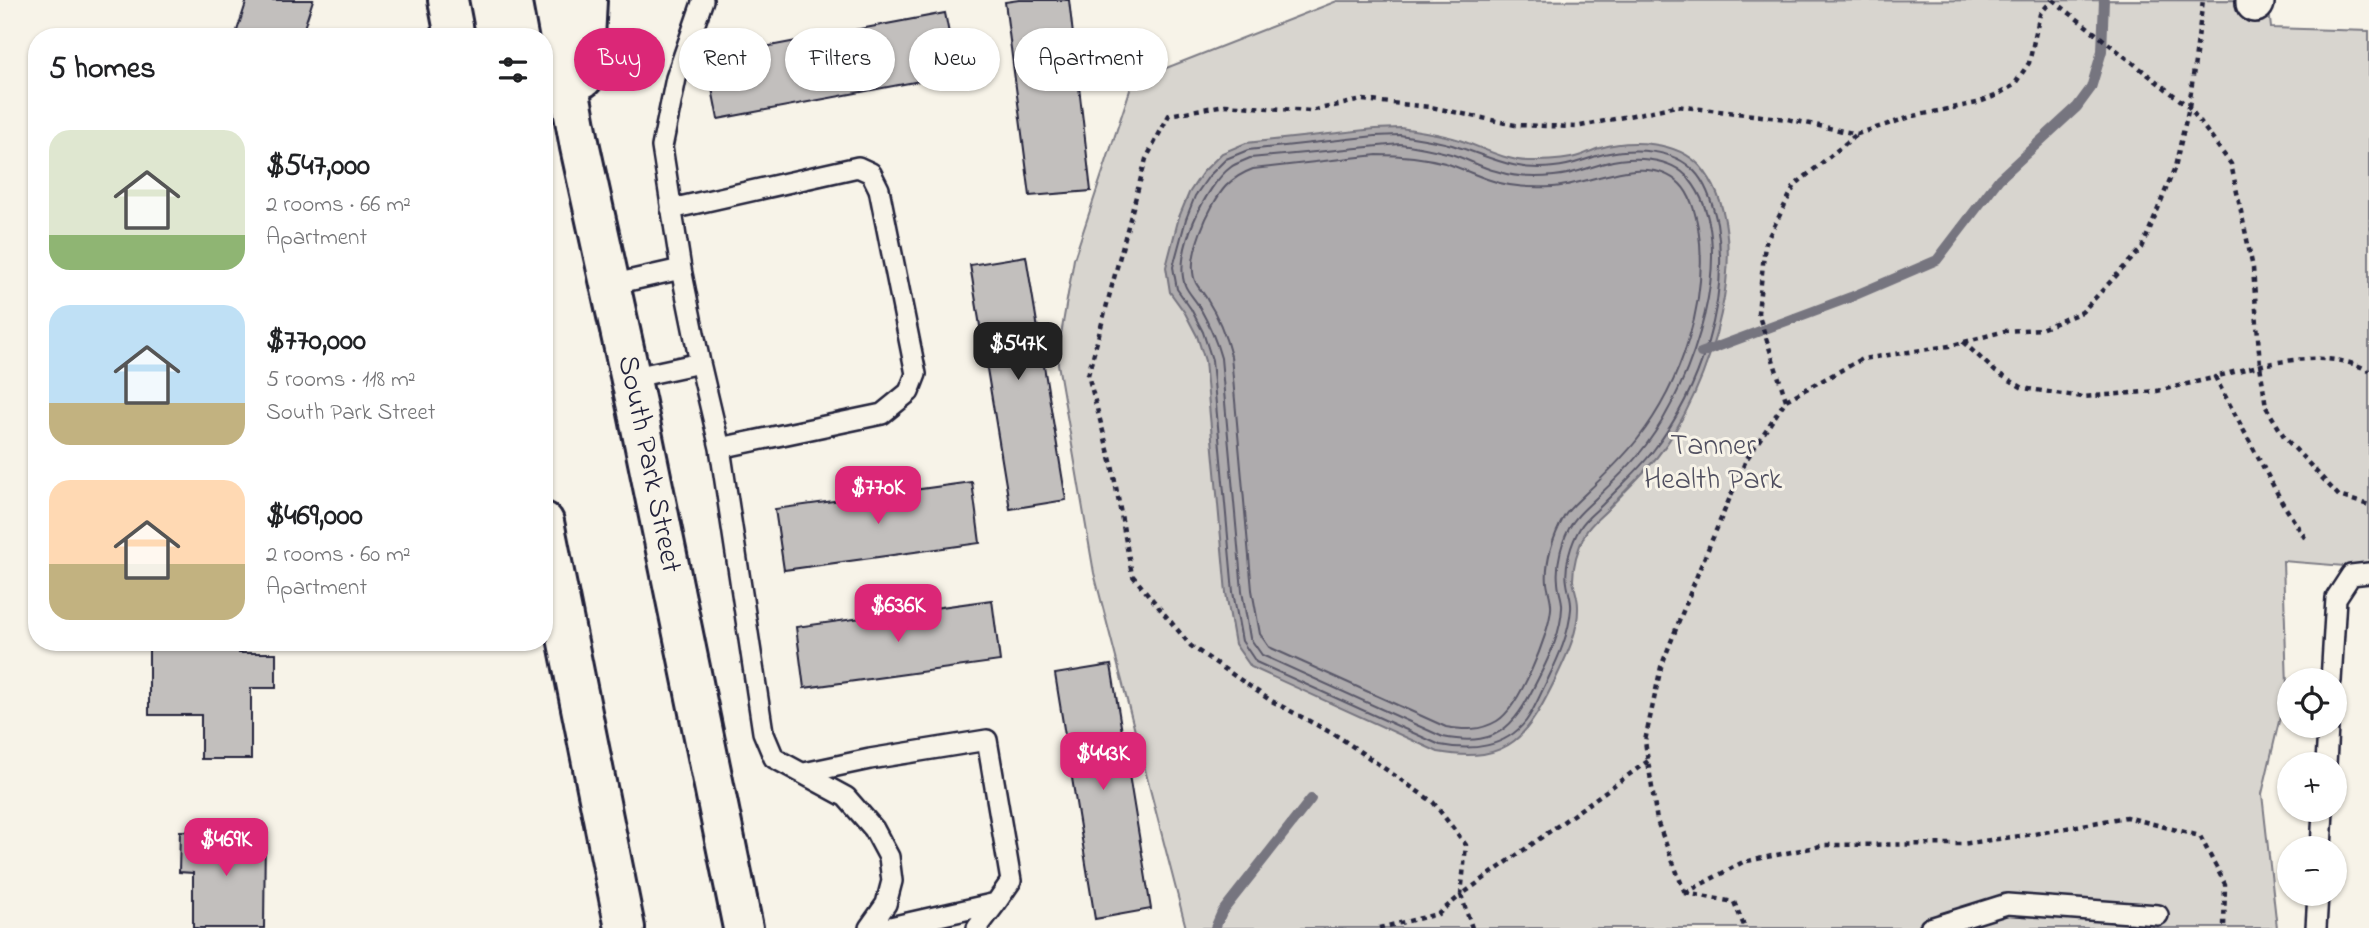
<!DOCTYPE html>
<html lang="en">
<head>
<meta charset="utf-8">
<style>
  :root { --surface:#fff; --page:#f6f6f6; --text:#202124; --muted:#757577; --accent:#db2777 }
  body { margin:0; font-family:"Indie Flower",sans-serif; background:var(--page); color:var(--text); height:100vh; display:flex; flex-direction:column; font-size:26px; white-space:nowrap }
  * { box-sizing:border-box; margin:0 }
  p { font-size:23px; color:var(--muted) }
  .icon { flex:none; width:38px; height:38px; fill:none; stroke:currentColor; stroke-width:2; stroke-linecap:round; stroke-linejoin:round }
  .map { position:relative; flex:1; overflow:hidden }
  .details { position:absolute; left:28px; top:28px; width:525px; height:623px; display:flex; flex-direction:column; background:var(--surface); border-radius:28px; box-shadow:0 2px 5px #0004 }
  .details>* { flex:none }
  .guide { position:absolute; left:574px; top:28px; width:665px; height:63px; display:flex; gap:14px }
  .controls { position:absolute; left:2277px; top:668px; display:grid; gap:14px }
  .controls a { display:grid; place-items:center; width:70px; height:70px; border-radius:50%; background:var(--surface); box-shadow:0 2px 5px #0004; font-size:35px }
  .price { position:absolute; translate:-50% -60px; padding:0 16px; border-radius:14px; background:var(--accent); color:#fff; font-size:23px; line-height:46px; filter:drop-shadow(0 2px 4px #0008) }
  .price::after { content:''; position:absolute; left:50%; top:42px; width:21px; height:16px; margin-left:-10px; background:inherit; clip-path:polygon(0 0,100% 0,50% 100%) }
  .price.current { background:#222; color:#fff }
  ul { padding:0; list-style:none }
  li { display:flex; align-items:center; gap:21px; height:175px; padding:0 21px }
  li span { display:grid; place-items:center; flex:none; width:196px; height:140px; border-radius:21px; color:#555 }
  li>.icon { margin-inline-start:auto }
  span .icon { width:84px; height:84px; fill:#fffc; stroke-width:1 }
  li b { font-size:30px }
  h2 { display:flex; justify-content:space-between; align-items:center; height:84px; padding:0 21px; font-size:30px }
  .chip { padding:0 24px; border-radius:32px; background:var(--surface); box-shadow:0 2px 5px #0004; font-size:24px; line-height:63px }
  .chip.current { background:var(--accent); color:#fff }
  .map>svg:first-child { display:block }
</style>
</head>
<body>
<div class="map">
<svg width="2369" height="928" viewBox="0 0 2369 928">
  <rect width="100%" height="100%" fill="#f7f3e8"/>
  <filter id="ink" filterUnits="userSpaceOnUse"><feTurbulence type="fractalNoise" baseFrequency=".0143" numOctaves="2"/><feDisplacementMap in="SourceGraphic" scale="14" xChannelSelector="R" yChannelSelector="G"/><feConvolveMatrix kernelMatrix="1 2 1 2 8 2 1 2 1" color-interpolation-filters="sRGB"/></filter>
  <g filter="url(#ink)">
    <path fill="#d8d5cf" stroke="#7d7c85" stroke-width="2" d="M2268,0L2271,28L2369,31V568L2283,561L2287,687L2262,794L2277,928H1186L1094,573L1057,358L1074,259L1133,81L1337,1Z"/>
    <path fill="#aeabad" stroke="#76747f" stroke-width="2" d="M1401,128C1418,131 1436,133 1453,138C1478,145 1501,160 1528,161C1544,161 1560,161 1575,157C1584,155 1592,150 1600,148C1631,139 1677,141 1700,166C1762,236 1708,394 1657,457C1641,476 1623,493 1606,511C1599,518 1589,525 1585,534C1578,548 1573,564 1573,580C1574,588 1578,597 1578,606C1579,630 1567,655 1557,676C1528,735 1511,765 1438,752L1251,667L1235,644L1226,593L1205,361L1197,336L1185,313L1170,292L1166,267L1179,217L1189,193L1203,172L1222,153L1246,143L1375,129Z"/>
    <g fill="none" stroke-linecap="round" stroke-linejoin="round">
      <path stroke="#5a5969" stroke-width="2" d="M1400,135C1417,138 1435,140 1452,145C1489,156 1513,172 1554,167C1572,166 1587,158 1604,154C1633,148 1673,148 1694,171C1707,184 1713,205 1717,223C1730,301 1700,390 1653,451C1638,471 1619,487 1602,505C1595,512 1585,519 1580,528C1571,543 1564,566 1567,583C1568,592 1572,600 1571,609C1569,634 1559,656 1548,679C1541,692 1535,709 1526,721C1505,748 1471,751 1440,745L1256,662L1242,641L1233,592L1212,360L1203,332L1191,309L1177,289L1173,267L1186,219L1195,196L1209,176L1226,159L1248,150L1375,136Z
        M1400,144C1416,146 1431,149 1447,153C1464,157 1479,167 1496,171C1514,177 1535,178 1554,176C1572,175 1587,168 1605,163C1631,156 1671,156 1689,179C1743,244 1691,386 1646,445C1631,465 1613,482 1595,499C1588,506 1579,513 1573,522C1562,538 1556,563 1558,582C1558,591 1563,599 1562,608C1561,631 1551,653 1541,673C1517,721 1503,749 1443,737L1262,655L1250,638L1242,591L1221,358C1216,340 1209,324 1200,308C1196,300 1188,293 1185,285C1173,254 1205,186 1231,167C1236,163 1244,161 1250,158Z
        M1377,155C1400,155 1423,157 1445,163C1461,168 1475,175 1490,180C1509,187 1532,188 1553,187C1590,185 1647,151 1680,184C1691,195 1695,212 1698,227C1710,299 1681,384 1637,440C1621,460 1603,477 1585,494C1578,501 1569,508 1564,517C1553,536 1545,562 1547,583C1548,592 1552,600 1551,609C1549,635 1519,708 1497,721C1480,731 1464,730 1446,727L1269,647L1260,634L1252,590L1231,356C1226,337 1219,318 1208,301C1205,294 1199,289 1196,283C1184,260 1210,203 1226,186C1234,178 1242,173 1253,169Z"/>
      <path stroke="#76747f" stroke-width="10" d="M1701,353L1851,297L1937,260L1999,179L2077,107L2091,88L2102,51L2104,0
        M1215,928L1222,912L1311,799"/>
    </g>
    <path fill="#c2bfbd" stroke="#22223b" stroke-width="2" d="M247,0H313L304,28L330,37H235Z
      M1019,0H1069L1091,191L1030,196L1005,2Z
      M945,13L957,74L718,119L706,58Z
      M1026,256L1066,500L1010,509L970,265Z
      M972,482L980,543L784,570L775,509Z
      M992,600L1000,661L804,688L796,627Z
      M149,642H239V653H276V688H251V759H201V715H149Z
      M1111,665L1151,909L1095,919L1055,674Z
      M180,831L265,832L264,928H193V873L179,872Z"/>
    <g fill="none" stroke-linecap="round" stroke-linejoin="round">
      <defs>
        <path id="lane" d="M703,0L676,78L662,147L681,269L700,363L720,448L763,732L774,758L846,797L874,829L889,857L892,881L886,904L869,928
          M671,209L858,167L871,173L879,189L916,374L909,392L882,414L720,448
          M610,285L681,269
          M630,378L700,363
          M2331,681L2336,598L2351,575L2369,573
          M2326,765L2328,726
          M804,773L870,759L987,740L1011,881L996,903L886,928
          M2321,849L2323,810
          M977,928L996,903
          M1930,928L2007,904L2158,915
          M2316,928L2318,894"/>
        <path id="street" d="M2255,3V0"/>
        <g id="primary">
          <path d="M448,0L455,37"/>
          <path id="s1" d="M553,0L580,147L636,403L743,928"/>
          <path d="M583,78L587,0"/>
          <path d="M544,522L625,928"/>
        </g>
      </defs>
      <use href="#lane" stroke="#22223b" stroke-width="24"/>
      <use href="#street" stroke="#22223b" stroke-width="42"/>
      <use href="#primary" stroke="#22223b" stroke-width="44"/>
      <path stroke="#22223b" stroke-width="4.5" stroke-dasharray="5 5" stroke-linecap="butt" d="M2053,0L2189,107L2231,164L2253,268L2260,365L2266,407L2285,438L2339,496L2369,505
        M1963,342L1996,372L2023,388L2082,397L2157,391L2217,377
        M1786,400L1758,313L1765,244L1795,185L1857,134
        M2305,538L2282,502L2215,377C2259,365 2327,346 2369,371
        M1685,893L1657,821L1645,741L1661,667L1700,568L1746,460L1786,400L1862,359L1949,346L2005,331L2041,329L2082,312L2142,248L2175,167L2189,107L2203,0
        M1685,893L1743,862L1825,845L1962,844L2034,834L2126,817L2200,836L2225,884L2224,928
        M1685,893L1734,902L1745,928
        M1379,928L1438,914L1461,895L1466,845L1433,802L1339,737L1270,700L1191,646L1132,575L1112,465L1088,375L1146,159L1169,115L1225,105L1310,111L1362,100L1431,107L1515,125L1576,127L1676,106L1787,119L1857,134L1914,116L1977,103L1995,96L2014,85L2029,63L2040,14L2052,0
        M1472,928L1461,895L1648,761"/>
      <use href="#lane" stroke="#f7f3e8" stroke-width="19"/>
      <use href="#street" stroke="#f7f3e8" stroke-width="37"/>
      <use href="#primary" stroke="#f7f3e8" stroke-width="38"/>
    </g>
  </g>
  <g text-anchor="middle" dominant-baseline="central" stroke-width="6" stroke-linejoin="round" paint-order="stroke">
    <g font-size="30" fill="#504f60" stroke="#f7f3e8">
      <text x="1713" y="447">Tanner<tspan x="1713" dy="34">Health Park</tspan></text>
    </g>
    <g font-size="30" fill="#22223b" stroke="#f7f3e8">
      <text stroke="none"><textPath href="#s1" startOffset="474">South Park Street</textPath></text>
    </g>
  </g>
</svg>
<div class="controls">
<a><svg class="icon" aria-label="locate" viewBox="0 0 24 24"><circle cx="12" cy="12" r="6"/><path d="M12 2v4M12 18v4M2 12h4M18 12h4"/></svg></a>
<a>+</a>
<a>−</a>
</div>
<b class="price current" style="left:1018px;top:382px">$547K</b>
<b class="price" style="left:878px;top:526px">$770K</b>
<b class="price" style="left:898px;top:644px">$636K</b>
<b class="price" style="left:1103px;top:792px">$443K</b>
<b class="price" style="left:226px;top:878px">$469K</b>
<div class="guide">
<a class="chip current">Buy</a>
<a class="chip">Rent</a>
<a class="chip">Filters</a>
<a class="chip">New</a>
<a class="chip">Apartment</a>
</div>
<section class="details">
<h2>5 homes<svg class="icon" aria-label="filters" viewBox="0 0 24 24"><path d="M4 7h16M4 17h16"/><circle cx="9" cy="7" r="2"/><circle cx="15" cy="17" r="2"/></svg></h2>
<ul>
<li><span style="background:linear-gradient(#dfe7d0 75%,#8fb573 0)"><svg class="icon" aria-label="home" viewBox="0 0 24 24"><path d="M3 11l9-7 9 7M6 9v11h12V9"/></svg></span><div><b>$547,000</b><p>2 rooms · 66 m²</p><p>Apartment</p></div></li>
<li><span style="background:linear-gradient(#bfe0f5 70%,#c2b280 0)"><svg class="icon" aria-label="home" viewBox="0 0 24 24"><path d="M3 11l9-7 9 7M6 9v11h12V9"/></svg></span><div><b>$770,000</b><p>5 rooms · 118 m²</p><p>South Park Street</p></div></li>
<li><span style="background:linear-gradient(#ffd9b3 60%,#c2b280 0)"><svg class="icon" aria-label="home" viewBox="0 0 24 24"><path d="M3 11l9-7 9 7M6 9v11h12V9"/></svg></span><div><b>$469,000</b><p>2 rooms · 60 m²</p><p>Apartment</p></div></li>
</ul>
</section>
</div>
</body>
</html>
